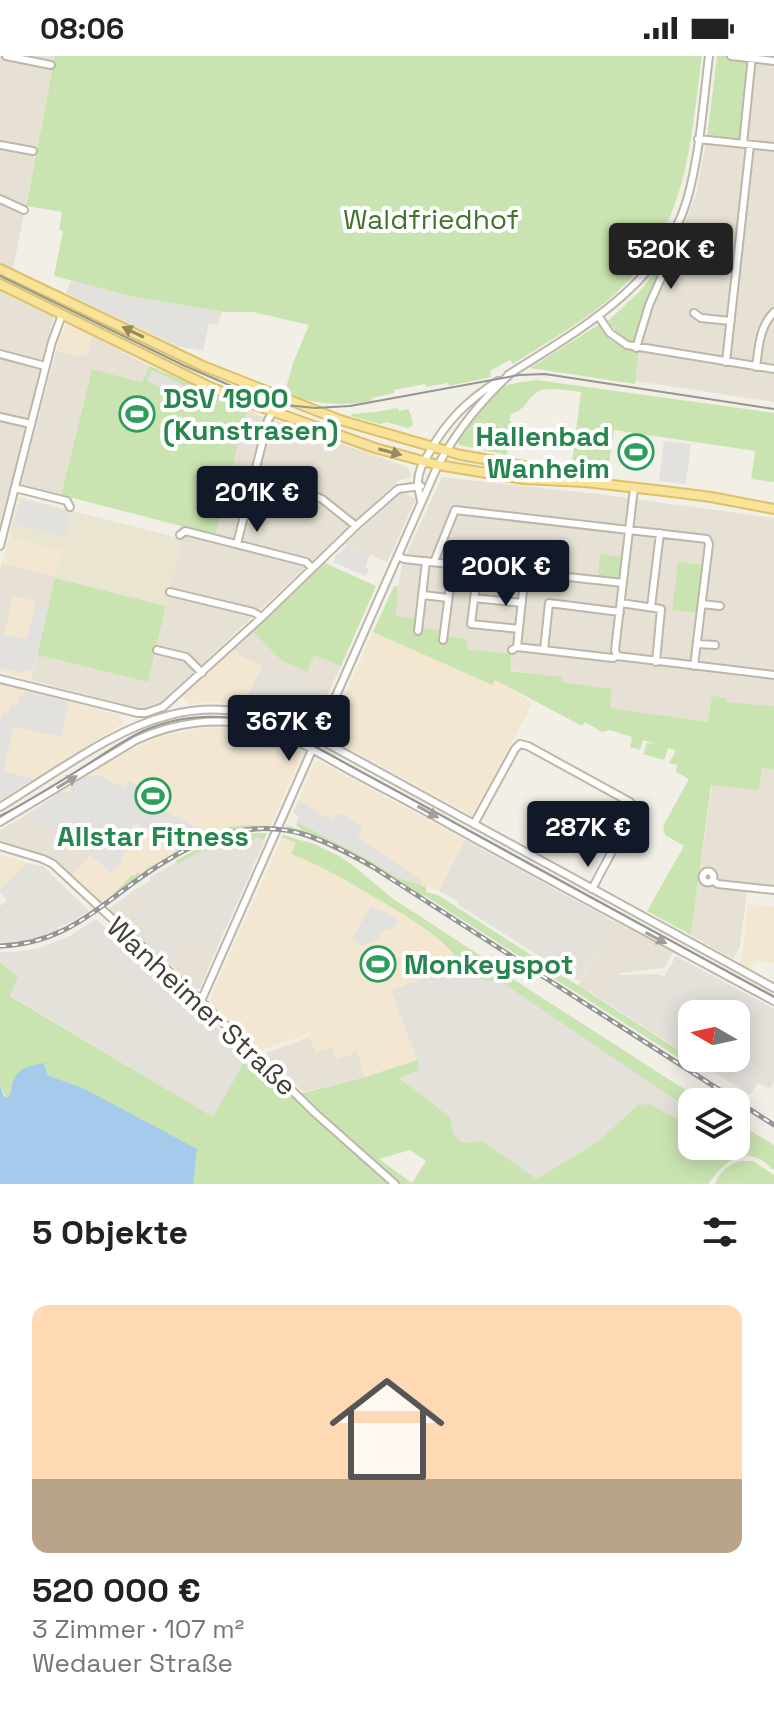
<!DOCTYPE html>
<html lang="de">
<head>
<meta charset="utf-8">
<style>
  :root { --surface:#fff; --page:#f2f2f2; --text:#222; --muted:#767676; --line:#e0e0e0; --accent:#111827 }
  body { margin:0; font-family:"Space Grotesk",sans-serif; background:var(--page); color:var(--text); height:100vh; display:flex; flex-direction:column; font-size:30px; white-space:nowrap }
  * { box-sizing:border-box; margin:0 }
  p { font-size:26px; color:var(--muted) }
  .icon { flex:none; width:44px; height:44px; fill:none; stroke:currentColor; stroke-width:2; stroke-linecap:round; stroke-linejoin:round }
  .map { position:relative; height:1128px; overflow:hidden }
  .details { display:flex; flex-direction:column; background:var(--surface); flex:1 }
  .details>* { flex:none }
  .needle { width:52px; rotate:279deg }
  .fabs { position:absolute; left:678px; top:944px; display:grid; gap:16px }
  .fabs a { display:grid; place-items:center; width:72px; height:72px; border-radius:16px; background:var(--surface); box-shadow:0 4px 20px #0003; font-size:40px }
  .price { position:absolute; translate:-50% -68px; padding:0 18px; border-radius:8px; background:var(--accent); color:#fff; font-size:26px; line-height:52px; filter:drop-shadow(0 2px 4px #0008) }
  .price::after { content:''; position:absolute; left:50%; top:48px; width:24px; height:18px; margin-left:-12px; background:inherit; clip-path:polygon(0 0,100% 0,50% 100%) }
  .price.on { background:#222; color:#fff }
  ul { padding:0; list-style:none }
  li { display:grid; align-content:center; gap:16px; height:424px; padding:0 32px }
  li+li { border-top:2px solid var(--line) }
  li span { display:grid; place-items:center; height:248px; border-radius:16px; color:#555 }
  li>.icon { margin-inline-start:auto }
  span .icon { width:144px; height:144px; fill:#fffc; stroke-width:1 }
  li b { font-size:34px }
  h2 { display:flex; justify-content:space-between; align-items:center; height:96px; padding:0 32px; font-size:34px }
  .status { display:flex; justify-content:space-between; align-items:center; height:56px; padding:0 40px; background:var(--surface); direction:ltr }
  .status svg { height:22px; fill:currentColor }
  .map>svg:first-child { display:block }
</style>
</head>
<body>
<div class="status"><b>08:06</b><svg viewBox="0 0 49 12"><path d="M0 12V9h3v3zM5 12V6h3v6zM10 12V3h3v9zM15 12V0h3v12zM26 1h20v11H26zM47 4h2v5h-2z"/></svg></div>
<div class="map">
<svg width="774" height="1128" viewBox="0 0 774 1128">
  <rect width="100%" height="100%" fill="#f2efe6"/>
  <path fill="#e6e1d4" d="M0,0H55L13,213L0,207Z
    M750,0H774V346L635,325L644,271L696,139L707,81L741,84Z
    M0,234L54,260L0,475Z
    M92,280L150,310L143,326L92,313L61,439L21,429L56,295L79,300Z
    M247,353L262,361L280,366L407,411L411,418L409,422L399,424L161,646L144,652H136L31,624L37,599L148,626L183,478L215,485Z
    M442,421L598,438L774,462V650L726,646L709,666L610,652L612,633L563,626L532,618L531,617L511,614L510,598L468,593L446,580L442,574L420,572L395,560L398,530L403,505Z
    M402,436L416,443L387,506L345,488Z
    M2,507L56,520L49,548L13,540L0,599V513Z
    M252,575L281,604L307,615L314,599L341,610L327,639L240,600L234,593Z
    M762,711L774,713V831L748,828L740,890L733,903L691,879L712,728L759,734Z
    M28,758L35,767L50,771L72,783L91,798L72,819L47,799L0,785V774Z
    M133,835L145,845L149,866L137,879L109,853Z
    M613,865L674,895L664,912L619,917L604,945L578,929Z
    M186,879L217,892L200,932L197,933L168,906L179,896Z
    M309,981L316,996L331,991L357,995L365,1021L303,1036L264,998Z"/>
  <path fill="#f3e7d2" d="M67,268L92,280L87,300L81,298L80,301L56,295L59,283Z
    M9,481L62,495L56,520L2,507Z
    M13,540L49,548L31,624L0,617V599Z
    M373,576L491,629L494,623L533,647L472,760L334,684L330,672Z
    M234,593L240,600L262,609L243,648L216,646L189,648L185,646L183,642L184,639Z
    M0,629L119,659L123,664L122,668L0,746Z
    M201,672H233L258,677L279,683L300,693L302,699L270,770L246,769L229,771L196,783L126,828L103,848L72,819L91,798L72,782L50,771L35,767L28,758L86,719L136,691L157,681Z
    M319,705L465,784L439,835L394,820L297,766L298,760L293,757L314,708Z
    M282,781L296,787L292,798L322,810L423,870L454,896L461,907L391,934L417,1004L365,1021L357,996L336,1004L331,991L316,996L308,978L259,995L209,944Z
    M0,799L27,807L0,833Z
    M748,848L774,851V907L755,905L750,913L739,907L742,900Z"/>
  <path fill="#e4e1db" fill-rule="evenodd" d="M262,610L327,639L313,672L283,659L243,648Z
    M255,780L265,784L217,892L201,885H193L186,879L179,896L168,906L137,879L148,866L136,855L144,845L133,835L150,825V821L196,796L230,784Z
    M465,784L613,865L580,924H577L457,848L458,845L439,835Z
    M27,807L43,810L89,855L72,866L57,871L58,875L40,882L24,886L0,888V850L7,844L0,837V833Z
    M96,863L248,999L214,1062L10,939L18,920L0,906V896H14L39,892L68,881Z
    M676,900L774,953V1026L770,1033L758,1027L750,1039L604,945L617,919L658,918L664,921ZM692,958H736V1002H692Z
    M467,905L494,911L704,1046H692V1081L599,1085L537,1124L480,1084L470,1088L458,1084L453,1079L450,1061L399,1022L417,1009V1004L391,934Z"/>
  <path fill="#eae5d1" d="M19,441L182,483L166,550L55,522L62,495L9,481Z"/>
  <path fill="#cae4b1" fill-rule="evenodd" d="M55,0H702C690,89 688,170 618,235C588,264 548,285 513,308L510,304L490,315L491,321L449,330L448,327L426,331L425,328L394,334V337L372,342V345C337,351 318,347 284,339L293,307L309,269L253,256H222L129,240L54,220L63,175L59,174L62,156L26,150Z
    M717,0H750L741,84L707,81Z
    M669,199L636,287C623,283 616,276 608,265L640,235Z
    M600,268L611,285L639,296L635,328L530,312Z
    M150,310L247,353L216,479L61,439L92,313L142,326Z
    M537,324L774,357V426L751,423L755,395L614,374L608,413L599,418L571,415L581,336C571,335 544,330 536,337C523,346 531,350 511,358L510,364L513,369L508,374L507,399L459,389L457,383C467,368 488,336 505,330C515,326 527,326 537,324Z
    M398,352L399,355L409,353V357L411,358L413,370L407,372L387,366L380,368L351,360L352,358L375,356Z
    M600,498L623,501L621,521L617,523L598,520Z
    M678,506L704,509L698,557L672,554Z
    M325,507L376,530L341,610L314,599L307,616L281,604L252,575Z
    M55,522L166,550L148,626L37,599Z
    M394,530H398L396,560L417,563L420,572L442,574L446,580L466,583L468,593L510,598L511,615L561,621L563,626L612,633L610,652L708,666L712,640L726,642L727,646L774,650V713L762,712L759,734L711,729L691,879L647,855L684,790L665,779L663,770L689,723L676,716L677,709L669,707L676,694L668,692L664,704L643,698L647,687L656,688L643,684L640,694L630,691L632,681L610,674L602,676L585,666L582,670L495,624L492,629L373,576Z
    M297,766L368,803L394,820L426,831V836L438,839L697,1006L693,1011L425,840L418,838C377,813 334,781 285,773L287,769L300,774V772L296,769Z
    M246,769L270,770L269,772C222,769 181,791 143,818C130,827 117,839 104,847L132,819L135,820L137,816L141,818L147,812L163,805L189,787V784L229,771Z
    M267,777L264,784L256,781L254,784C232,779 198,796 178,808L175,805C203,788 233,776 267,777Z
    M283,779L314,788L339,800L351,808L392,842L490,906L494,911L704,1046H692V1055L503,927L481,923L467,905L461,907C440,878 409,862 379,844C349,826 323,810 291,798L296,787L282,781Z
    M0,906L18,920L10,940L213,1061L248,999L291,1040L365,1021L417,1004L419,1014L399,1022L450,1061C453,1081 457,1092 480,1084L537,1123L599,1085L638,1049L649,1048L692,1070V1090H724L730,1094L733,1090H736V1066L774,1089V1114C769,1110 763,1104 757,1102C735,1092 720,1113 708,1128H193V1113L83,1032L47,1019L12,1028L11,1038L7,1043L0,1030ZM410,1094L426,1105L412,1127L379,1103Z
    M741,1105H753L774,1119V1128H715C720,1114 728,1109 741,1105Z"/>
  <path fill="#e3e1de" d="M71,224L129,240L222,256L218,269L209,267L203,295L177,290L66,237Z
    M152,314L188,331L183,342L147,325Z
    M664,385L691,388L686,428L659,425Z
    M21,444L71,456L65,481L15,468Z
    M346,489L370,499L365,511L369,513L366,520L333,506L336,499L341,496Z
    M36,545L49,548L33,614L29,613L20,617L0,612V599L4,578L27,583Z
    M25,635L69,646L68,650L61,681L14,670L3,715L34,723L0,743V661L3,656L8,657L11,648L18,649L20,640L23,641Z
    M86,719L93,721L98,719L124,732L129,725L149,735L148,736L151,747L209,778L184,790L134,767L121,791L126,793L121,807L111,817L72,783L50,771L35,767L28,758L61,735L68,738L72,729Z
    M299,744L332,765L338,757L363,770L358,781L422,824L421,829L394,820L368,803L297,766L298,760L293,757Z
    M371,850L389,858L399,864L395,871L378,877L379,883L361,890L352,882Z"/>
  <path fill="#a5caeb" d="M44,1007L47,1019L83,1032L197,1093L193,1128H0V1030L4,1040L8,1042C14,1032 9,1042 12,1029C16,1012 29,1010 44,1007Z"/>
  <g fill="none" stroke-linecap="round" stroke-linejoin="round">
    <defs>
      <path id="minor" d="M6,0L51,9
        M731,0L774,5
        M698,83L774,91
        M743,88L752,0
        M0,89L33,95
        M0,143L24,154
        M694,257L701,262L731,265
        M599,261L610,277L627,289L774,313
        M636,292L649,249L671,200V196L665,192
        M0,298L45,310
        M726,306L750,89
        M756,311C759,291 759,271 774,256
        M508,319C578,274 661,231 687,144C700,98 703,48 709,0
        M0,361L31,368
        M253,424L315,440L322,443L356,470
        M15,432L67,445L70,451
        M421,445C420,439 418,433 418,426C418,415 423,406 429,397C446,365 468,344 498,325
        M180,479L185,475L306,506L312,512
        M237,488L268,364L273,356
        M0,490L52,286L62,259
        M398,500L404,503L623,527
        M434,506L455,454L707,483L709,488L694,610
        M478,511L471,568L519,573
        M170,536L253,556L262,561
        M423,539L448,542
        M474,542L522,547
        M621,547L661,553L656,606
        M702,548L720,550
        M651,551L660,477
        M418,575L426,505
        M443,584L453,508
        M697,588L715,589
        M517,591L525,516
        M157,594L186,601L202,617
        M512,594L517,591L613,602L617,600L774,619
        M544,594L549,547L620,556
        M617,600L615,594L634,432
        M0,623L138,657H146L163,651L262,561L356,470L398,433L421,430
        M0,751C111,683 184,613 317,682L774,932
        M0,766L136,684C175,666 219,660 260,671C293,679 323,700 353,716C386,734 421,752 454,771C560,830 667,887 774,945
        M474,768L515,693L520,688L528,690L630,746L635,752L592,833
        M0,790L43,803L53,808L201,945L315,1057L395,1128
        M702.5 821a5.5 5.5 0 1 1 11 0a5.5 5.5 0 1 1-11 0Z
        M713,825L718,828L774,834
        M201,945L438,409C459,372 480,346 511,317"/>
      <path id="major" d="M0,213L203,310L340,364L461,399L552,415L577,424
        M0,228L208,330L247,346L375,392L438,409L523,423L585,426L664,435L711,441L774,453"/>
    </defs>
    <use href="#minor" stroke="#bdb7a9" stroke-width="10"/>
    <use href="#major" stroke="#dcc16a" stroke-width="12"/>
    <use href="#minor" stroke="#fff" stroke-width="6"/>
    <use href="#major" stroke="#f8e399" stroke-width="8"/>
    <path stroke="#959595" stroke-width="2" d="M0,220L185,310L250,338L286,349L315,352L350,350L519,319L545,318L774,353
      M0,760C29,745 57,728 85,710C104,698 122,685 143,675C195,652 253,658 303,684L774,941"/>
    <defs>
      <path id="rail" d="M0,890C51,888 82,866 121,836C175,795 236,757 306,779C330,787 352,799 373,811L774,1069"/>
    </defs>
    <use href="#rail" stroke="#959595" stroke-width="5"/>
    <use href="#rail" stroke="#fff" stroke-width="2" stroke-dasharray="6" stroke-linecap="butt"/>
  </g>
  <defs><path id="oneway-solid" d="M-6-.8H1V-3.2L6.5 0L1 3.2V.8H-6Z" transform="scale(2)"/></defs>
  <g fill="#958963">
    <use href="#oneway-solid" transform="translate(133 276) rotate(-154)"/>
    <use href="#oneway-solid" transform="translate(390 396) rotate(15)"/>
  </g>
  <g fill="#a29f9a">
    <use href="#oneway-solid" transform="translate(67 726) rotate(-31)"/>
    <use href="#oneway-solid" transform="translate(428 756) rotate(29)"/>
    <use href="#oneway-solid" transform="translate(656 882) rotate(28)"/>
  </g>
  <defs>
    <symbol id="stadium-ring" viewBox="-11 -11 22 22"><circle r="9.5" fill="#fff" stroke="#2e9e5b" stroke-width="1.5"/><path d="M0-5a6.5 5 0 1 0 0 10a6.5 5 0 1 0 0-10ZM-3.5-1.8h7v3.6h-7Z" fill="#2e9e5b"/></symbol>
  </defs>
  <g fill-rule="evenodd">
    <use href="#stadium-ring" x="117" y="338" width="40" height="40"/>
    <use href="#stadium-ring" x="616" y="376" width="40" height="40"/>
    <use href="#stadium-ring" x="133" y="720" width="40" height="40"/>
    <use href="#stadium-ring" x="358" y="888" width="40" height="40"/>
  </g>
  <g text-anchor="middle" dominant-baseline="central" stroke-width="8" stroke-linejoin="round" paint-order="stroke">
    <g font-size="28" fill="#43722d" stroke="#fff">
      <text x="431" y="163">Waldfriedhof</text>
    </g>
    <g font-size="28" font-weight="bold" fill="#27864d" stroke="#fff" text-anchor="start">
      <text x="163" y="342">DSV 1900<tspan x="163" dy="32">(Kunstrasen)</tspan></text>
      <text x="610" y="380" text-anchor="end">Hallenbad<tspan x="610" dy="32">Wanheim</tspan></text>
      <text x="153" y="780" text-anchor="middle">Allstar Fitness</text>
      <text x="404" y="908">Monkeyspot</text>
    </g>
    <g font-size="28" fill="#443f36" stroke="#fff">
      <text transform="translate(202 950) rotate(43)">Wanheimer Straße</text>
    </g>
  </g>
</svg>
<div class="fabs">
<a><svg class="needle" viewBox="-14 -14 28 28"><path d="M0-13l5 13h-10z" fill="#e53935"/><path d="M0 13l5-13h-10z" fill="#767676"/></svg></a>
<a><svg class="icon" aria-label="layers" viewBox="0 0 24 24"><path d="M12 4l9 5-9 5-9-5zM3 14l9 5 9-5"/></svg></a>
</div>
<b class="price on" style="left:671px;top:235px">520K €</b>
<b class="price" style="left:257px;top:478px">201K €</b>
<b class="price" style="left:506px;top:552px">200K €</b>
<b class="price" style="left:289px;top:707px">367K €</b>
<b class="price" style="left:588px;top:813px">287K €</b>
</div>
<section class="details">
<h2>5 Objekte<svg class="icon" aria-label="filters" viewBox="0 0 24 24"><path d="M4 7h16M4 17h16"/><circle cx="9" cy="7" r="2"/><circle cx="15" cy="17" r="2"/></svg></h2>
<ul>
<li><span style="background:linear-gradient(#ffd9b3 70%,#b9a48a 0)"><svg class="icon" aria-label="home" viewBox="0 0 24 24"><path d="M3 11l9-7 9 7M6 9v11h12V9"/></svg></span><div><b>520 000 €</b><p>3 Zimmer · 107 m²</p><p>Wedauer Straße</p></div></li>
</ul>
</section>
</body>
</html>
